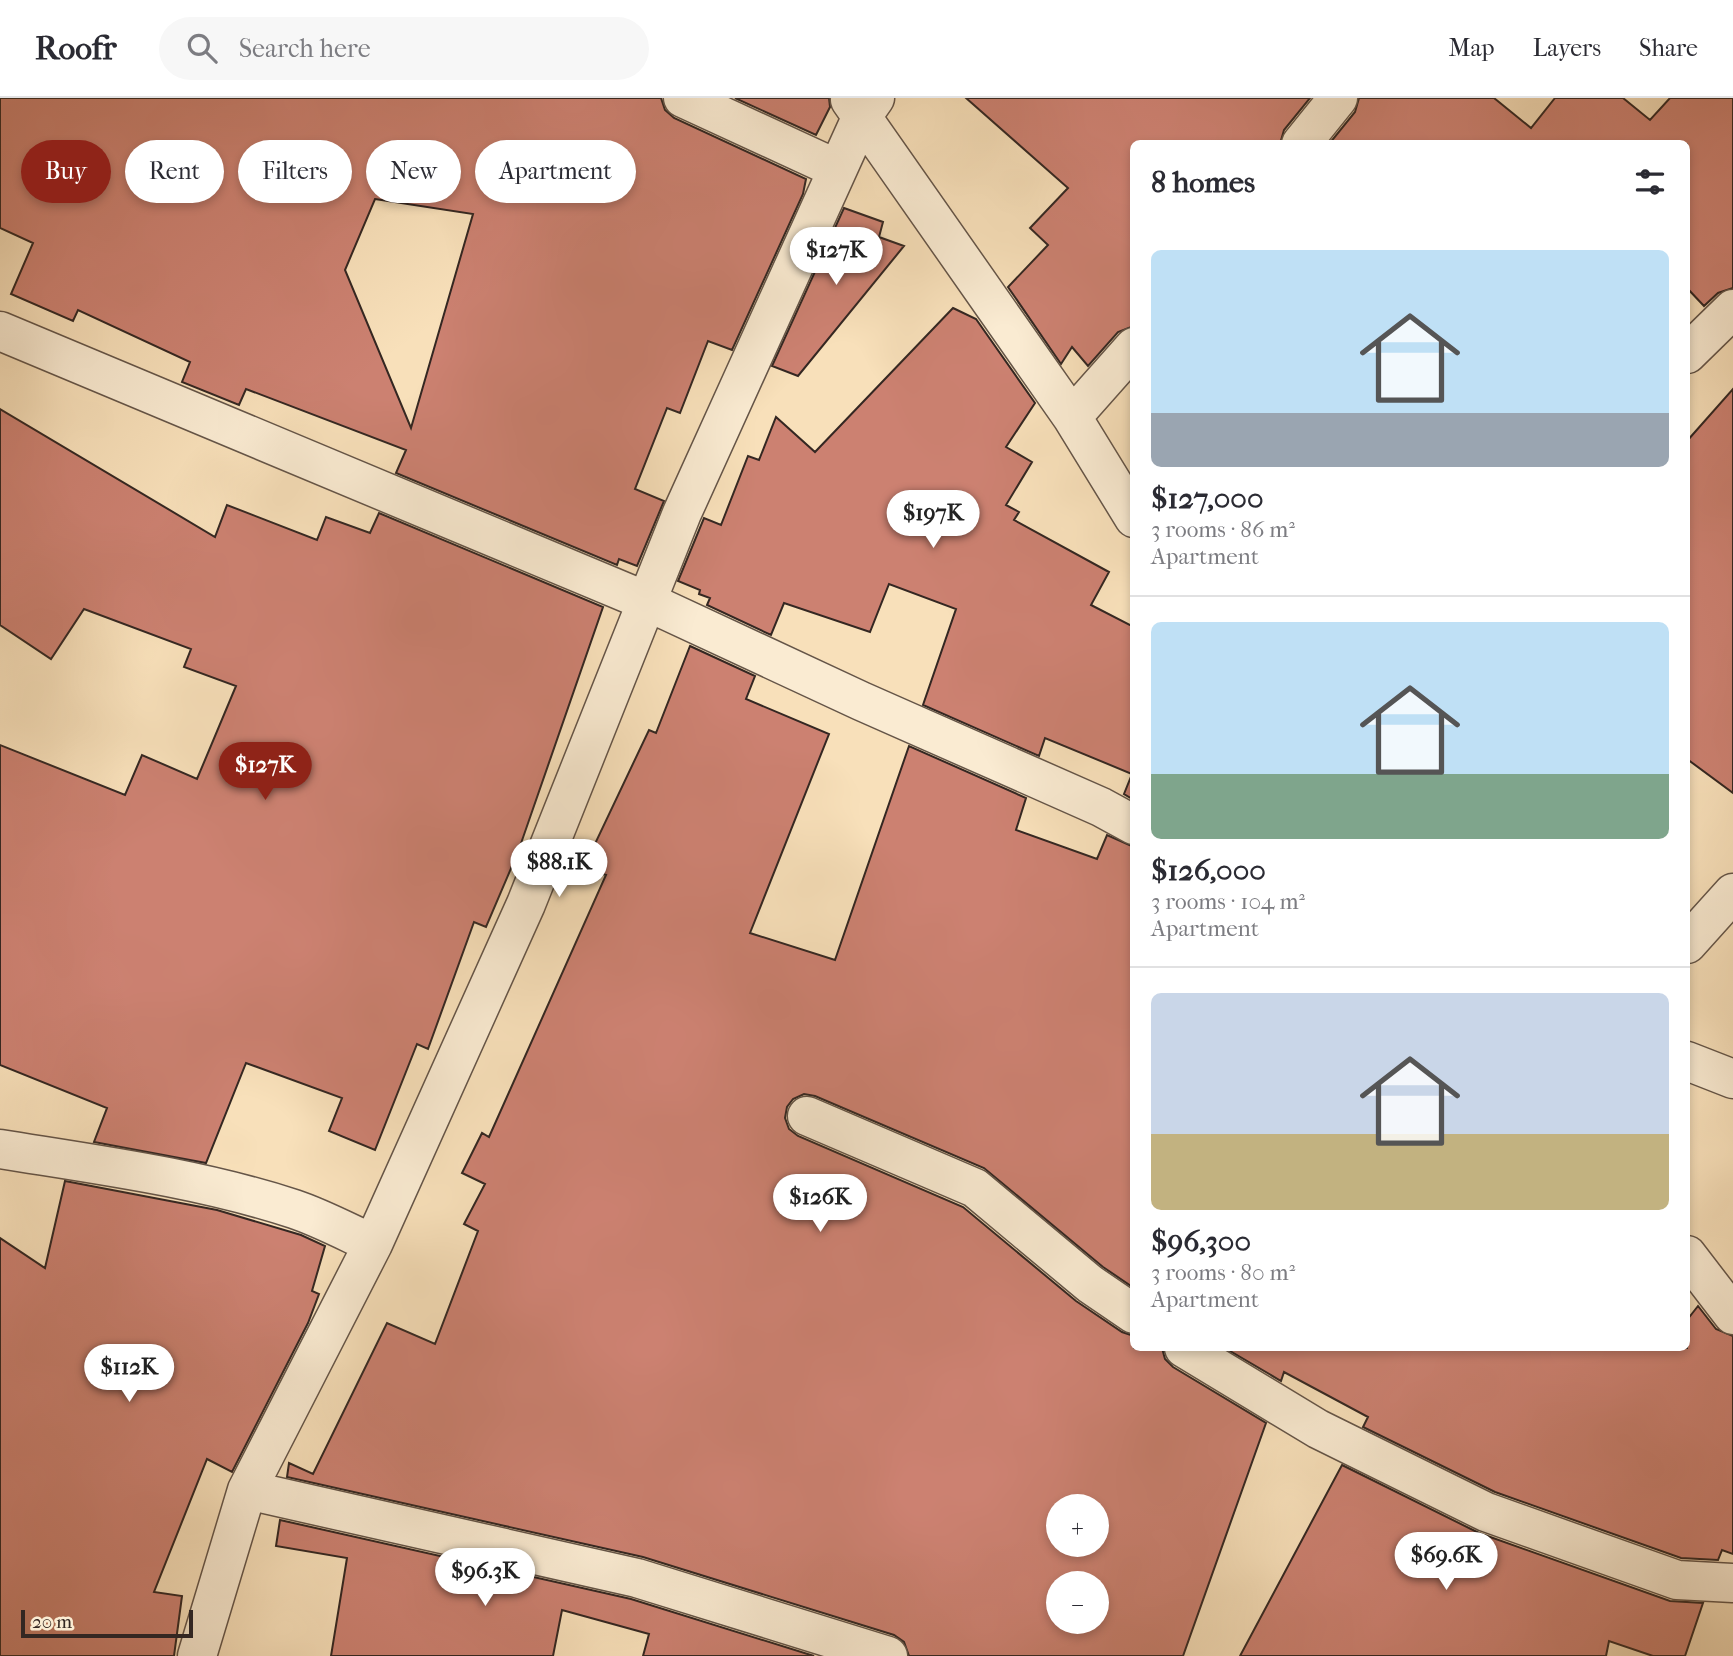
<!DOCTYPE html>
<html lang="en">
<head>
<meta charset="utf-8">
<style>
  :root { --surface:#fff; --page:#f7f7f7; --text:#2b2b33; --muted:#7c7c81; --line:#e1e1e2; --accent:#8f2418 }
  body { margin:0; font-family:"IM FELL French Canon",serif; background:var(--page); color:var(--text); height:100vh; display:flex; flex-direction:column; font-size:26px; white-space:nowrap }
  * { box-sizing:border-box; margin:0 }
  p { font-size:23px; color:var(--muted) }
  .icon { flex:none; width:38px; height:38px; fill:none; stroke:currentColor; stroke-width:2; stroke-linecap:round; stroke-linejoin:round }
  .map { position:relative; flex:1; overflow:hidden }
  .details { position:absolute; left:1130px; top:42px; width:560px; height:1211px; display:flex; flex-direction:column; background:var(--surface); border-radius:10px; box-shadow:0 4px 10px #0003 }
  .details>* { flex:none }
  .guide { position:absolute; left:21px; top:42px; width:665px; height:63px; display:flex; gap:14px }
  .buttons { position:absolute; left:1046px; top:1396px; display:grid; gap:14px }
  .buttons a { display:grid; place-items:center; width:63px; height:63px; border-radius:50%; background:var(--surface); box-shadow:0 4px 10px #0003; font-size:35px }
  .scale { position:absolute; left:21px; bottom:18px; width:172px; box-sizing:border-box; padding-left:7px; border:4px solid #342722; border-top:0; font-size:19px; line-height:24px; white-space:nowrap; color:#342722; -webkit-text-stroke:5px #faebd2; paint-order:stroke }
  .price { position:absolute; translate:-50% -60px; padding:0 16px; border-radius:24px; background:#fff; color:#222; font-size:23px; line-height:46px; filter:drop-shadow(0 2px 4px #0008) }
  .price::after { content:''; position:absolute; left:50%; top:42px; width:21px; height:16px; margin-left:-10px; background:inherit; clip-path:polygon(0 0,100% 0,50% 100%) }
  .price.selected { background:var(--accent); color:#fff }
  ul { padding:0; list-style:none }
  li { display:grid; align-content:center; gap:14px; height:371px; padding:0 21px }
  li+li { border-top:2px solid var(--line) }
  li span { display:grid; place-items:center; height:217px; border-radius:10px; color:#555 }
  li>.icon { margin-inline-start:auto }
  span .icon { width:126px; height:126px; fill:#fffc; stroke-width:1 }
  li b { font-size:30px }
  h2 { display:flex; justify-content:space-between; align-items:center; height:84px; padding:0 21px; font-size:30px }
  .chip { padding:0 24px; border-radius:32px; background:var(--surface); box-shadow:0 4px 10px #0003; font-size:24px; line-height:63px }
  .chip.selected { background:var(--accent); color:#fff }
  header { display:flex; align-items:center; gap:42px; box-sizing:border-box; height:98px; padding:0 35px; background:var(--surface); border-bottom:2px solid var(--line) }
  header strong { font-size:33px }
  nav { display:flex; gap:38px; margin-inline-start:auto; font-size:24px }
  .search { width:490px; height:63px; background:var(--page); display:flex; align-items:center; gap:18px; box-sizing:border-box; padding:0 24px; border-radius:38px; color:var(--muted); font-size:26px }
  .map>svg:first-child { display:block }
</style>
</head>
<body>
<header>
<strong>Roofr</strong>
<div class="search"><svg class="icon" aria-label="search" viewBox="0 0 24 24"><circle cx="10" cy="10" r="6"/><path d="M15 15l6 6"/></svg>Search here</div>
<nav><a>Map</a><a>Layers</a><a>Share</a></nav>
</header>
<div class="map">
<svg width="1733" height="1558" viewBox="0 0 1733 1558">
  <rect width="100%" height="100%" fill="#f8e0ba"/>
  <filter id="stains"><feTurbulence type="fractalNoise" baseFrequency=".00286" numOctaves="4"/><feColorMatrix values="0 0 0 0 .2 0 0 0 0 .09 0 0 0 0 .02 0 0 0 .5 -.17"/></filter>
  <radialGradient id="worn" r=".72"><stop offset=".6" stop-color="#630" stop-opacity="0"/><stop offset="1" stop-color="#630" stop-opacity=".3"/></radialGradient>
  <path fill="#cc8171" stroke="#342722" stroke-width="2" fill-rule="evenodd" d="M0,0H661L665,12L674,20L806,81L803,96L732,252L708,243L680,315L667,310L635,391L664,403L637,468L619,461L617,467L396,375L406,352L246,291L239,307L182,284L190,264L78,212L73,223L11,196L33,145L0,130ZM375,101L473,116L411,330L345,172Z
    M735,0H829L830,9L816,37Z
    M966,0H1310L1284,32L1280,46H1134V228L1118,234L1088,268L1072,249L1061,266L1008,189L1048,147L1030,130L1068,90Z
    M1359,0H1494L1531,30L1555,0H1623L1650,22L1670,0H1733V190L1718,195L1704,208L1687,190V46H1329L1355,14Z
    M844,110L883,124L879,139L904,148L798,278L772,268Z
    M953,210L976,221L1035,305L1006,349L1032,364L1006,407L1019,414L1014,422L1109,474L1091,507L1134,529V702L1124,696L1132,676L1045,640L1039,658L923,607L956,511L889,486L870,534L784,505L771,537L707,507L710,500L699,496L700,492L678,483L704,420L721,427L748,358L759,362L776,319L815,354Z
    M1733,291V695L1687,661V343Z
    M0,311L215,439L227,407L317,442L326,419L370,435L379,415L603,509L518,754L486,829L474,824L428,951L417,946L375,1052L329,1033L342,1000L246,965L206,1065L94,1044L107,1010L0,967V647L125,697L142,657L197,681L236,588L184,569L191,551L84,511L51,561L0,527Z
    M690,548L755,578L746,601L829,636L750,835L835,862L909,648L1026,700L1016,732L1097,761L1107,737L1134,749V1190L1103,1169L984,1070L815,998L804,996L793,1001L787,1009L785,1020L789,1031L798,1038L963,1109L1076,1203L1122,1234L1134,1238V1250H1162L1165,1261L1173,1269L1266,1325L1183,1558H909L904,1544L894,1537L643,1459L287,1379L289,1365L313,1376L387,1225L435,1246L478,1133L464,1126L485,1086L462,1075L482,1035L489,1039L606,777L583,771L649,632L656,635ZM1059,1409H1097V1447H1059ZM1059,1486H1097V1524H1059Z
    M65,1083L217,1112L301,1137L325,1148L312,1193L319,1196L308,1225L232,1374L207,1361L154,1494L182,1498L174,1558H0V1140L45,1170Z
    M1698,1208L1716,1231L1733,1238V1456L1722,1452L1718,1462L1681,1460L1495,1394L1363,1329L1368,1319L1284,1274L1281,1283L1225,1250H1687V1222Z
    M1342,1367L1479,1435L1670,1503L1703,1505L1685,1558H1653L1609,1543L1606,1558H1240Z
    M280,1422L631,1501L814,1558H643L649,1536L562,1512L553,1558H331L347,1460L276,1448Z"/>
  <g fill="none" stroke-linecap="round" stroke-linejoin="round">
    <defs>
      <path id="street" d="M683,0L837,71
        M850,2L1072,319L1134,420
        M1301,46L1338,0
        M0,233L646,503L861,603L1101,709L1134,727
        M1687,256L1733,211
        M1072,319L1134,249
        M1687,846L1733,795
        M1687,963L1733,981
        M807,1018L975,1090L1090,1186L1134,1216
        M0,1051C99,1067 199,1080 294,1111C321,1120 347,1134 373,1146
        M1687,1157L1733,1217
        M1184,1250L1318,1331L1486,1414L1677,1482L1733,1485
        M247,1392L637,1480L888,1558
        M197,1558L247,1392L373,1146L526,806L682,415L861,20L875,0"/>
    </defs>
    <use href="#street" stroke="#655548" stroke-width="41"/>
    <use href="#street" stroke="#faebd2" stroke-width="38"/>
  </g>
  <rect width="100%" height="100%" filter="url(#stains)"/>
  <rect width="100%" height="100%" fill="url(#worn)"/>
</svg>
<div class="buttons">
<a>+</a>
<a>−</a>
</div>
<div class="scale">20 m</div>
<b class="price" style="left:836px;top:189px">$127K</b>
<b class="price" style="left:933px;top:452px">$197K</b>
<b class="price selected" style="left:265px;top:704px">$127K</b>
<b class="price" style="left:559px;top:801px">$88.1K</b>
<b class="price" style="left:820px;top:1136px">$126K</b>
<b class="price" style="left:129px;top:1306px">$112K</b>
<b class="price" style="left:1446px;top:1494px">$69.6K</b>
<b class="price" style="left:485px;top:1510px">$96.3K</b>
<div class="guide">
<a class="chip selected">Buy</a>
<a class="chip">Rent</a>
<a class="chip">Filters</a>
<a class="chip">New</a>
<a class="chip">Apartment</a>
</div>
<section class="details">
<h2>8 homes<svg class="icon" aria-label="filters" viewBox="0 0 24 24"><path d="M4 7h16M4 17h16"/><circle cx="9" cy="7" r="2"/><circle cx="15" cy="17" r="2"/></svg></h2>
<ul>
<li><span style="background:linear-gradient(#bfe0f5 75%,#9aa5b1 0)"><svg class="icon" aria-label="home" viewBox="0 0 24 24"><path d="M3 11l9-7 9 7M6 9v11h12V9"/></svg></span><div><b>$127,000</b><p>3 rooms · 86 m²</p><p>Apartment</p></div></li>
<li><span style="background:linear-gradient(#bfe0f5 70%,#7fa58c 0)"><svg class="icon" aria-label="home" viewBox="0 0 24 24"><path d="M3 11l9-7 9 7M6 9v11h12V9"/></svg></span><div><b>$126,000</b><p>3 rooms · 104 m²</p><p>Apartment</p></div></li>
<li><span style="background:linear-gradient(#c9d6e8 65%,#c2b280 0)"><svg class="icon" aria-label="home" viewBox="0 0 24 24"><path d="M3 11l9-7 9 7M6 9v11h12V9"/></svg></span><div><b>$96,300</b><p>3 rooms · 80 m²</p><p>Apartment</p></div></li>
</ul>
</section>
</div>
</body>
</html>
